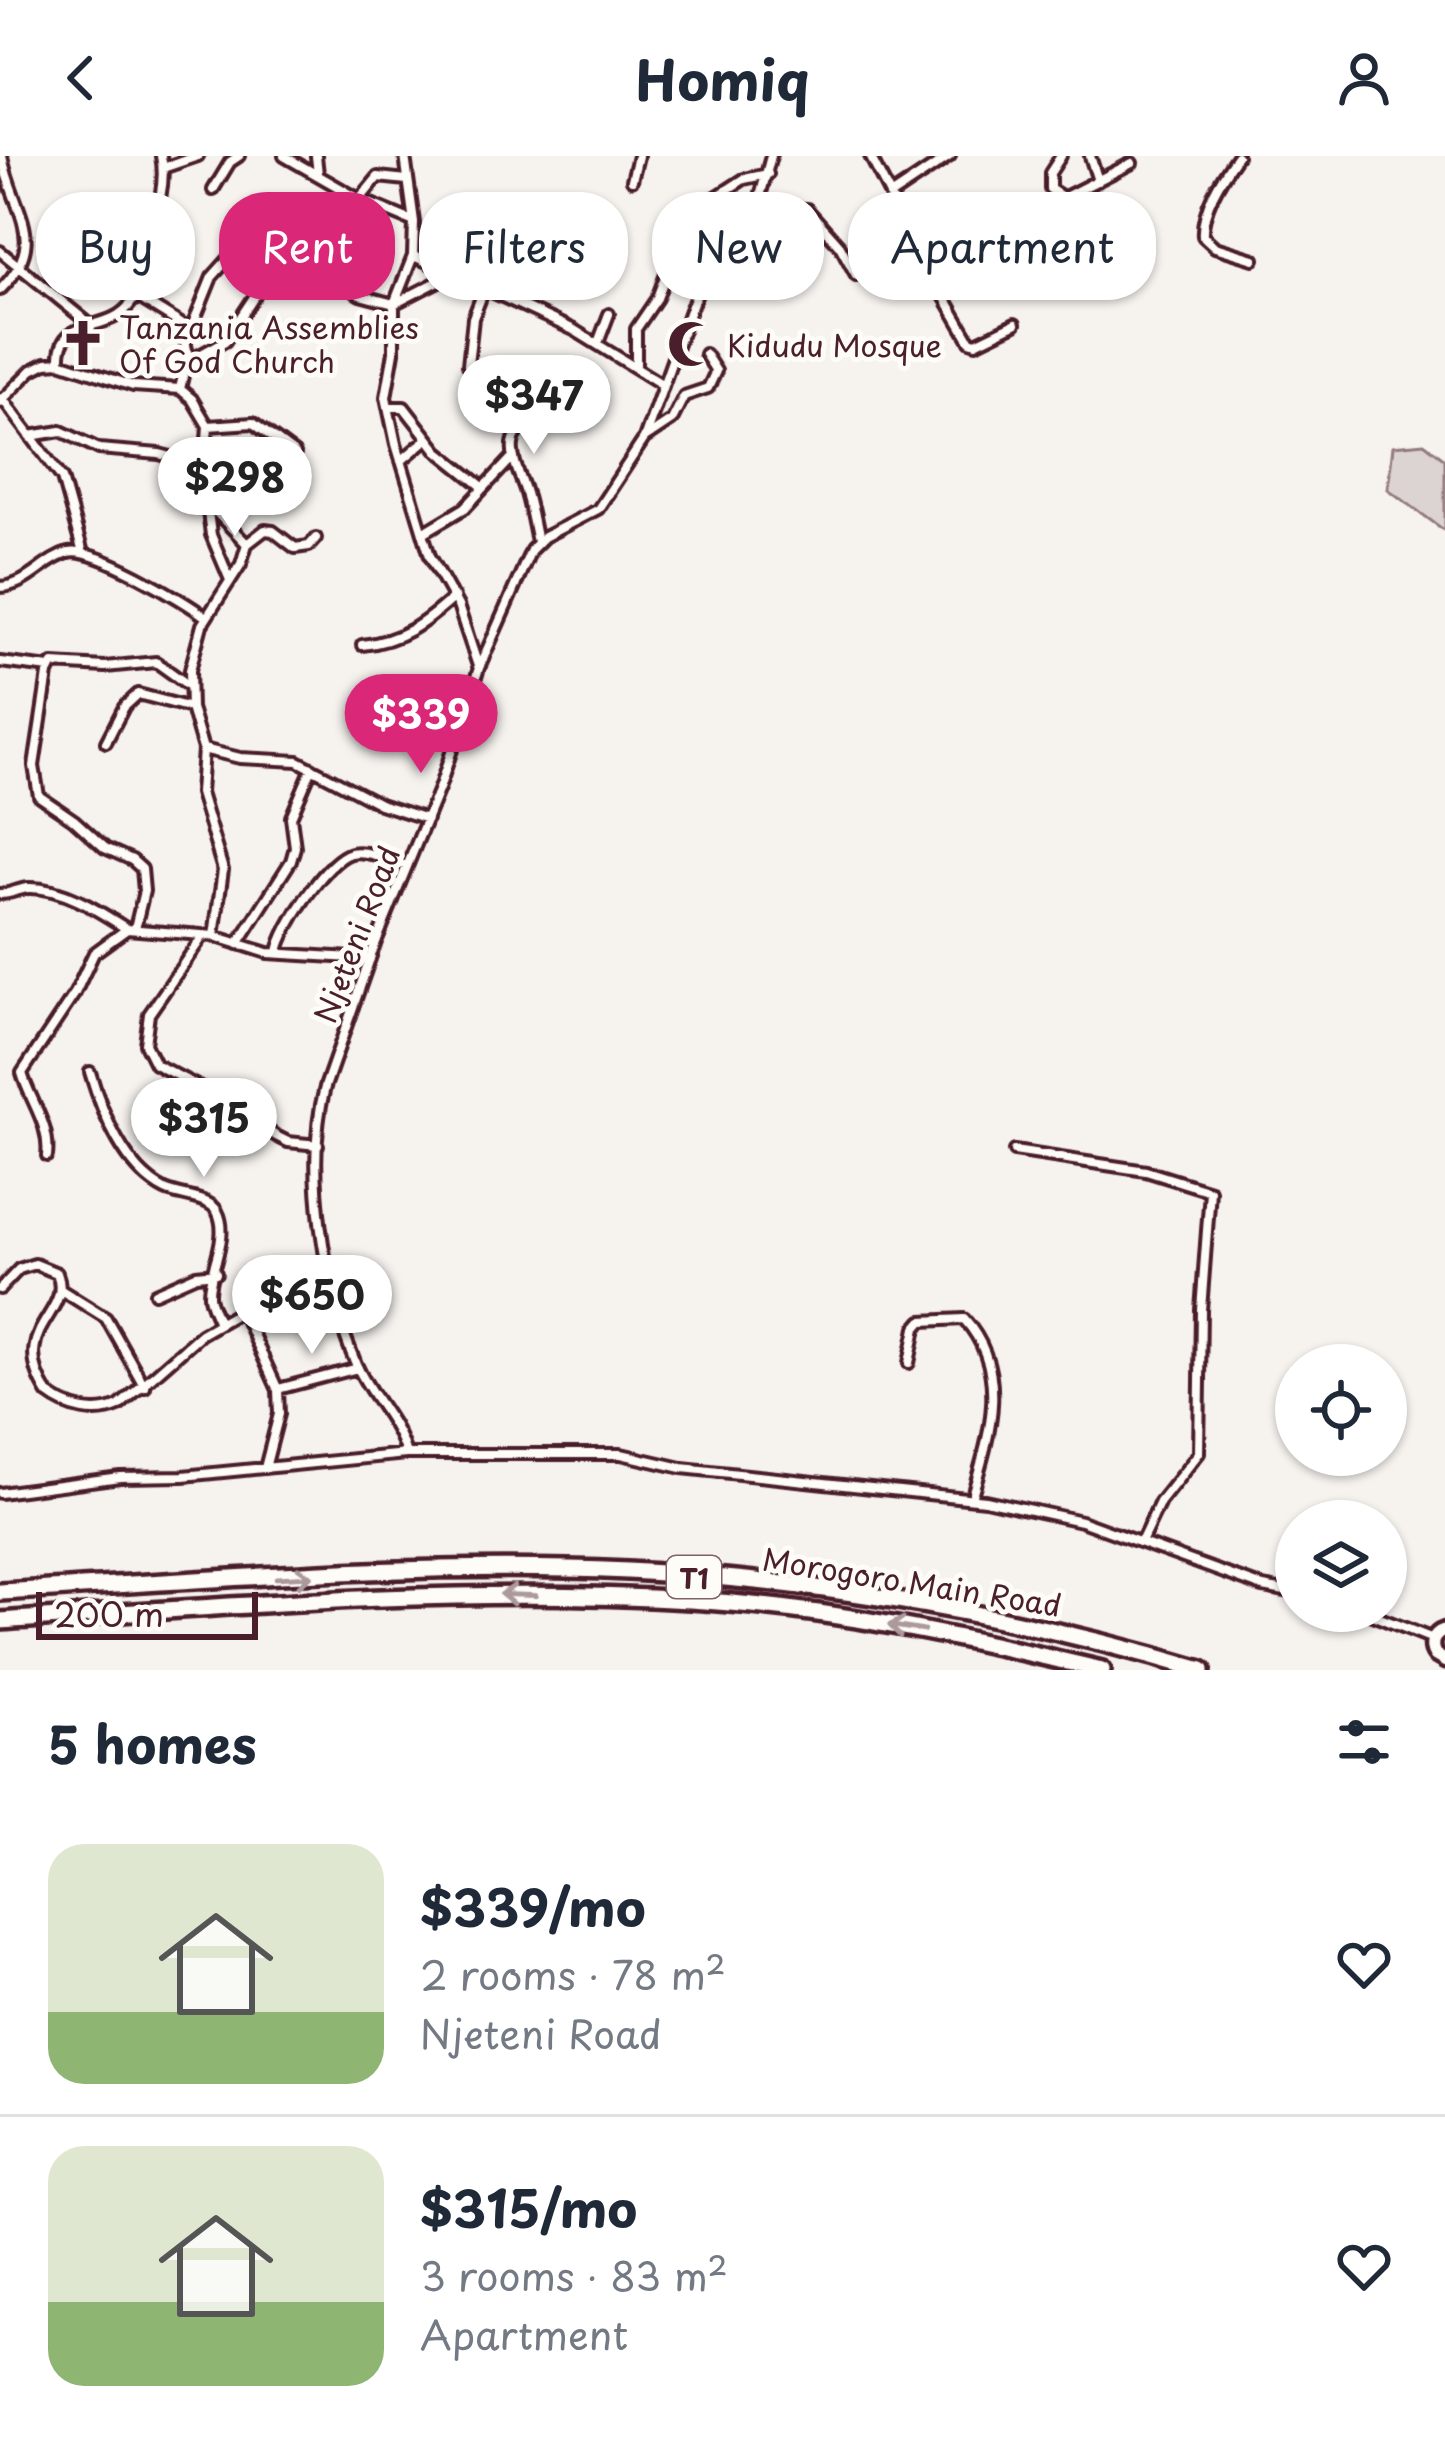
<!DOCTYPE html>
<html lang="en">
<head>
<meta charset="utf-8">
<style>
  :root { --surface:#fff; --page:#f2f2f3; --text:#1f2937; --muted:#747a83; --line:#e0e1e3; --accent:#db2777 }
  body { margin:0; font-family:"Playpen Sans",sans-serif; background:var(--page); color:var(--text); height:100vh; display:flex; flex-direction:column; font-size:45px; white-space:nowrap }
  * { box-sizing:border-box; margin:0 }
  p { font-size:39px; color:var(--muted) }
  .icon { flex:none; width:66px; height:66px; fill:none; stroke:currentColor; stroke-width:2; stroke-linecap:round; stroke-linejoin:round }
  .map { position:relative; height:1514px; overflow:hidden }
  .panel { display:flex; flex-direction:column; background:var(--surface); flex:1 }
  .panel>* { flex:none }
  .hud { position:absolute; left:36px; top:36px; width:1374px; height:108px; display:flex; gap:24px }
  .tools { position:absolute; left:1275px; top:1188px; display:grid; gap:24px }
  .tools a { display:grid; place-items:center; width:132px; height:132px; border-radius:50%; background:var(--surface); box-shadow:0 3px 9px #0004; font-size:60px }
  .scale { position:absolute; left:36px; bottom:30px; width:222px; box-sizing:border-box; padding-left:12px; border:6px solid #4a1f2b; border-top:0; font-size:33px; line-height:42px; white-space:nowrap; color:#4a1f2b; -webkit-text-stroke:9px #fdfcf7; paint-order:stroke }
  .price { position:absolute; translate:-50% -102px; padding:0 27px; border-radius:42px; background:#fff; color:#222; font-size:39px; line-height:78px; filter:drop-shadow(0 3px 6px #0008) }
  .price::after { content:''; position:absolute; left:50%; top:72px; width:36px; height:27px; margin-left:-18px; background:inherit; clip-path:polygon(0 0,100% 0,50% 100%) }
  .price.active { background:var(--accent); color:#fff }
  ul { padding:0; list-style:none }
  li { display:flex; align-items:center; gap:36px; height:300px; padding:0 48px }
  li+li { border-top:3px solid var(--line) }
  li span { display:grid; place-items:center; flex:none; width:336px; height:240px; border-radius:36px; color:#555 }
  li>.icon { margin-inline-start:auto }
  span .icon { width:144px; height:144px; fill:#fffc; stroke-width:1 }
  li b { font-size:51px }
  h2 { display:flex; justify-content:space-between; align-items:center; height:144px; padding:0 48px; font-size:51px }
  .chip { padding:0 42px; border-radius:48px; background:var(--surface); box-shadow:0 3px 9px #0004; font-size:42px; line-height:108px }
  .chip.active { background:var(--accent); color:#fff }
  header { display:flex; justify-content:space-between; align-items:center; height:156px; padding:0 48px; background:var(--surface); font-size:54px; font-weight:700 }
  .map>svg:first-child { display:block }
</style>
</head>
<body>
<header><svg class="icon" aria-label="back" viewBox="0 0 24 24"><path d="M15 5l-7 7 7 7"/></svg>Homiq<svg class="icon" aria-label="person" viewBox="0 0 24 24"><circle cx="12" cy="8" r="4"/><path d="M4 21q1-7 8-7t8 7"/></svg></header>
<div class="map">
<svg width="1445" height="1514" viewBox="0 0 1445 1514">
  <rect width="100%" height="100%" fill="#f6f3ef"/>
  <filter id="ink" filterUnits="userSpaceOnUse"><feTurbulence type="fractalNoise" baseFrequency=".00833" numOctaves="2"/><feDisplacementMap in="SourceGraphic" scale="24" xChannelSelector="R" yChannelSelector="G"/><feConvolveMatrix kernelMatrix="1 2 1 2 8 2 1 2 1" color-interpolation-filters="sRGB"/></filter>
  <g filter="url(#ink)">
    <path fill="#dcd4d2" stroke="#937a7e" stroke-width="3" d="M1424,287L1445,303V375L1388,333L1393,290Z"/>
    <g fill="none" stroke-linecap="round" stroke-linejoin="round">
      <defs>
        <path id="street" d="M284,0L359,43L412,65
          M316,0L318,18
          M405,0L414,66L413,100L394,148V196L386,241L396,288L430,400L458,450L478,510
          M870,0L908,74L922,117L938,130L970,185L976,187L1015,168
          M1061,0L1050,17V33L1064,42L1100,49
          M1090,0L1098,25
          M1237,0C1222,21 1201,53 1203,80L1215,91L1254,103
          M163,12L198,0
          M632,24L638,0
          M213,34L230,6L239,0
          M890,40L950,0
          M1065,41L1132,7
          M359,43L352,47L330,43L302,70L309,87L307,99L314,110L360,139L394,148L470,109L493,77
          M360,43L378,21L407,24
          M756,58L777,52L807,53L840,90L856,119
          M692,67L699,88L712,104
          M0,95L92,170
          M414,100L574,174L663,229
          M0,134C51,84 12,56 2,0
          M136,140L181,168L188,198L180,233
          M510,142L534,101
          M598,187L609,158
          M185,188L212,121L249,80
          M60,206C57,158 108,180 131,147C139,136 138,123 140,110C148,74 169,38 161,0
          M187,206L225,185L256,138
          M468,209L473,162L485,131
          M636,209V173L657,142L677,89L699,52L744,23L768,18
          M479,234L521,272
          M2,242L62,322L83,397
          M0,246L32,214L46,207L60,206L133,230L180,233L192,243L208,270L204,324L207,347L247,388L241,408L202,469L190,514L191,552L203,593L200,637L223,714L214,780
          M388,251H404L438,295L483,331
          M208,270L253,267L295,298
          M30,280L61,275L99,293L159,298L206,310
          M645,282L672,264L684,240L708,232L716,215L705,198
          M401,305L427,283
          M207,348L211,379L230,424
          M423,377L465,352L511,303
          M537,386C533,368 530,348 524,331C508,292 504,277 546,255C561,248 576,245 591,239
          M247,388L265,374L273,375L295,392L309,390L316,382
          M0,431C28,430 43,404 68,397C93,390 184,444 206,461
          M362,489C402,485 425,467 454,441
          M0,506L50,512
          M106,586L124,551L138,538L191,552
          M203,593L240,602L298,605L380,648L427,663
          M0,738C11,738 18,733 28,732C63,731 99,755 127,773
          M135,772L144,735L142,713L132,704L105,692L74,664L39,640L34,610L48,518L53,508L105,511L156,506L188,529
          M203,780L149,858L145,888L155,908L222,943L276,980L288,986L318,989
          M238,788L291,705L295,691L291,661L312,612
          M278,796C282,772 326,704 351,697C367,693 391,705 407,710
          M90,916C102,957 125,1014 165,1034C179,1041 209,1041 217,1055C231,1081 208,1115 209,1139C209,1147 215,1157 218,1165
          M1014,995L1146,1015L1210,1035L1201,1154L1199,1297L1160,1346L1142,1384
          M47,1000C51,970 30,945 22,917L75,837L94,797L127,773L214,780L268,797L370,803
          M0,1133L19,1113L35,1108L57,1117C74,1159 6,1172 48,1238C69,1254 96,1260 119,1250L201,1178L236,1158L245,1161L278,1234L279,1258L265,1312
          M61,1134L106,1162L145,1231
          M155,1137L196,1119L216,1117
          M909,1207L916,1172L922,1165L964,1163C1010,1214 990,1278 973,1336
          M278,1233L358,1212
          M406,1298C396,1263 370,1240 356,1208C324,1133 304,1010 325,931L374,791L440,630L479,512L531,394L544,381L598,353L644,283L690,154L712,104L755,59L771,0
          M0,1337L120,1321L183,1320L406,1298H621L682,1312L985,1344L1081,1365L1263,1431L1296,1437
          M1362,1455L1433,1483"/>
        <path id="secondary" d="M1445,1474C1433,1478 1429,1488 1435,1499L1445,1505"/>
        <path id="highway" d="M0,1436C208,1424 420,1405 628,1415C822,1425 1016,1459 1202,1514
          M0,1465C230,1450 460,1430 690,1444C830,1452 967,1482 1102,1514"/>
      </defs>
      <use href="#street" stroke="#4a1f2b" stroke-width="16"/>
      <use href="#secondary" stroke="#4a1f2b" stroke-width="21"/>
      <use href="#highway" stroke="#4a1f2b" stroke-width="24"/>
      <use href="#street" stroke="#fdfcf7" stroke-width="8"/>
      <use href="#secondary" stroke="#fdfcf7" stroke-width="12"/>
      <use href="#highway" stroke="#fdfcf7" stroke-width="15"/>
    </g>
    <defs><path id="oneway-shaft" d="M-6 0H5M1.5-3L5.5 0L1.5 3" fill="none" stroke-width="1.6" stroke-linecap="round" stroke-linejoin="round" transform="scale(3)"/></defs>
    <g stroke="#ac999b">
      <use href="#oneway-shaft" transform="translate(294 1421) rotate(-3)"/>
      <use href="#oneway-shaft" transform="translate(518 1439) rotate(-178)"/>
      <use href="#oneway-shaft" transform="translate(906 1472) rotate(-171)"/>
    </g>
  </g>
  <defs>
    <symbol id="church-bare" viewBox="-9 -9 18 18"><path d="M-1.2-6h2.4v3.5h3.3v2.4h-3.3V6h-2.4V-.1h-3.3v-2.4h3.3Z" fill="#4a1f2b" stroke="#fdfcf7" stroke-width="2.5" paint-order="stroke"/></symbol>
    <symbol id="mosque-bare" viewBox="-9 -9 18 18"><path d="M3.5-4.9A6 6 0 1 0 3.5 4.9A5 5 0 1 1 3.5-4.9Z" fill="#4a1f2b" stroke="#fdfcf7" stroke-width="2.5" paint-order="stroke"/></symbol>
  </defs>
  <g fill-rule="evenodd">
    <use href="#church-bare" x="50" y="154" width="66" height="66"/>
    <use href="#mosque-bare" x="658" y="155" width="66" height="66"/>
  </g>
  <g text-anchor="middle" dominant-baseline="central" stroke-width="10" stroke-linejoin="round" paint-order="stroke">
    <rect fill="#fdfcf7" stroke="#806168" stroke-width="3" x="667" y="1400" width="54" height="42" rx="9"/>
    <g font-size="27" font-weight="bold" fill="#4a1f2b">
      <text x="694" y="1421">T1</text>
    </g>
    <g font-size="30" fill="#4a1f2b" stroke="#fdfcf7" text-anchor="start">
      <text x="119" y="170">Tanzania Assemblies<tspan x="119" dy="34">Of God Church</tspan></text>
      <text x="727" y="188">Kidudu Mosque</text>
    </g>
    <g font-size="30" fill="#4a1f2b" stroke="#fdfcf7">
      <text transform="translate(356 778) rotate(-69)">Njeteni Road</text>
      <text transform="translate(912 1425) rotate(9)">Morogoro Main Road</text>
    </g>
  </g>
</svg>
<div class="tools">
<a><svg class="icon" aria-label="locate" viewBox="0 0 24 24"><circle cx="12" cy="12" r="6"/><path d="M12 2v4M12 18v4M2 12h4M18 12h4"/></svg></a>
<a><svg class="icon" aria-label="layers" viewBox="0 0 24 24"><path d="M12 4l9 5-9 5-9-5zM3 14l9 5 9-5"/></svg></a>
</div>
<div class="scale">200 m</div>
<b class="price" style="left:534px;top:301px">$347</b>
<b class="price" style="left:235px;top:383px">$298</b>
<b class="price active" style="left:421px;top:620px">$339</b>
<b class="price" style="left:204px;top:1024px">$315</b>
<b class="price" style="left:312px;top:1201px">$650</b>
<div class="hud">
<a class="chip">Buy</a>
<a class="chip active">Rent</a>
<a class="chip">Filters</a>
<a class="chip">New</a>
<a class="chip">Apartment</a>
</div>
</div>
<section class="panel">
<h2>5 homes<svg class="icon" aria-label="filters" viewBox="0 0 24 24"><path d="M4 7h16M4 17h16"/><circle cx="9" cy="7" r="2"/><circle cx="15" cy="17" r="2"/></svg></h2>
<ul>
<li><span style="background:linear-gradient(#dfe7d0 70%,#8fb573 0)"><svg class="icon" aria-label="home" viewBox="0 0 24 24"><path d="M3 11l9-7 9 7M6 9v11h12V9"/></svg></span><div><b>$339/mo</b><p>2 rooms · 78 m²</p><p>Njeteni Road</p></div><svg class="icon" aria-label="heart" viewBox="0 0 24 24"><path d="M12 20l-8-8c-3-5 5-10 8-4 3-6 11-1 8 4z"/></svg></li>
<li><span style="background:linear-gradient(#dfe7d0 65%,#8fb573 0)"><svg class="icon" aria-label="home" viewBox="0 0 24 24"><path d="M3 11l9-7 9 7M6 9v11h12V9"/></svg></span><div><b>$315/mo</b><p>3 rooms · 83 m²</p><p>Apartment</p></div><svg class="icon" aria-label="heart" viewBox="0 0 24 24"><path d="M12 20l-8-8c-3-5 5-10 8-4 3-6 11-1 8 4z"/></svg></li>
</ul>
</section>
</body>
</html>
